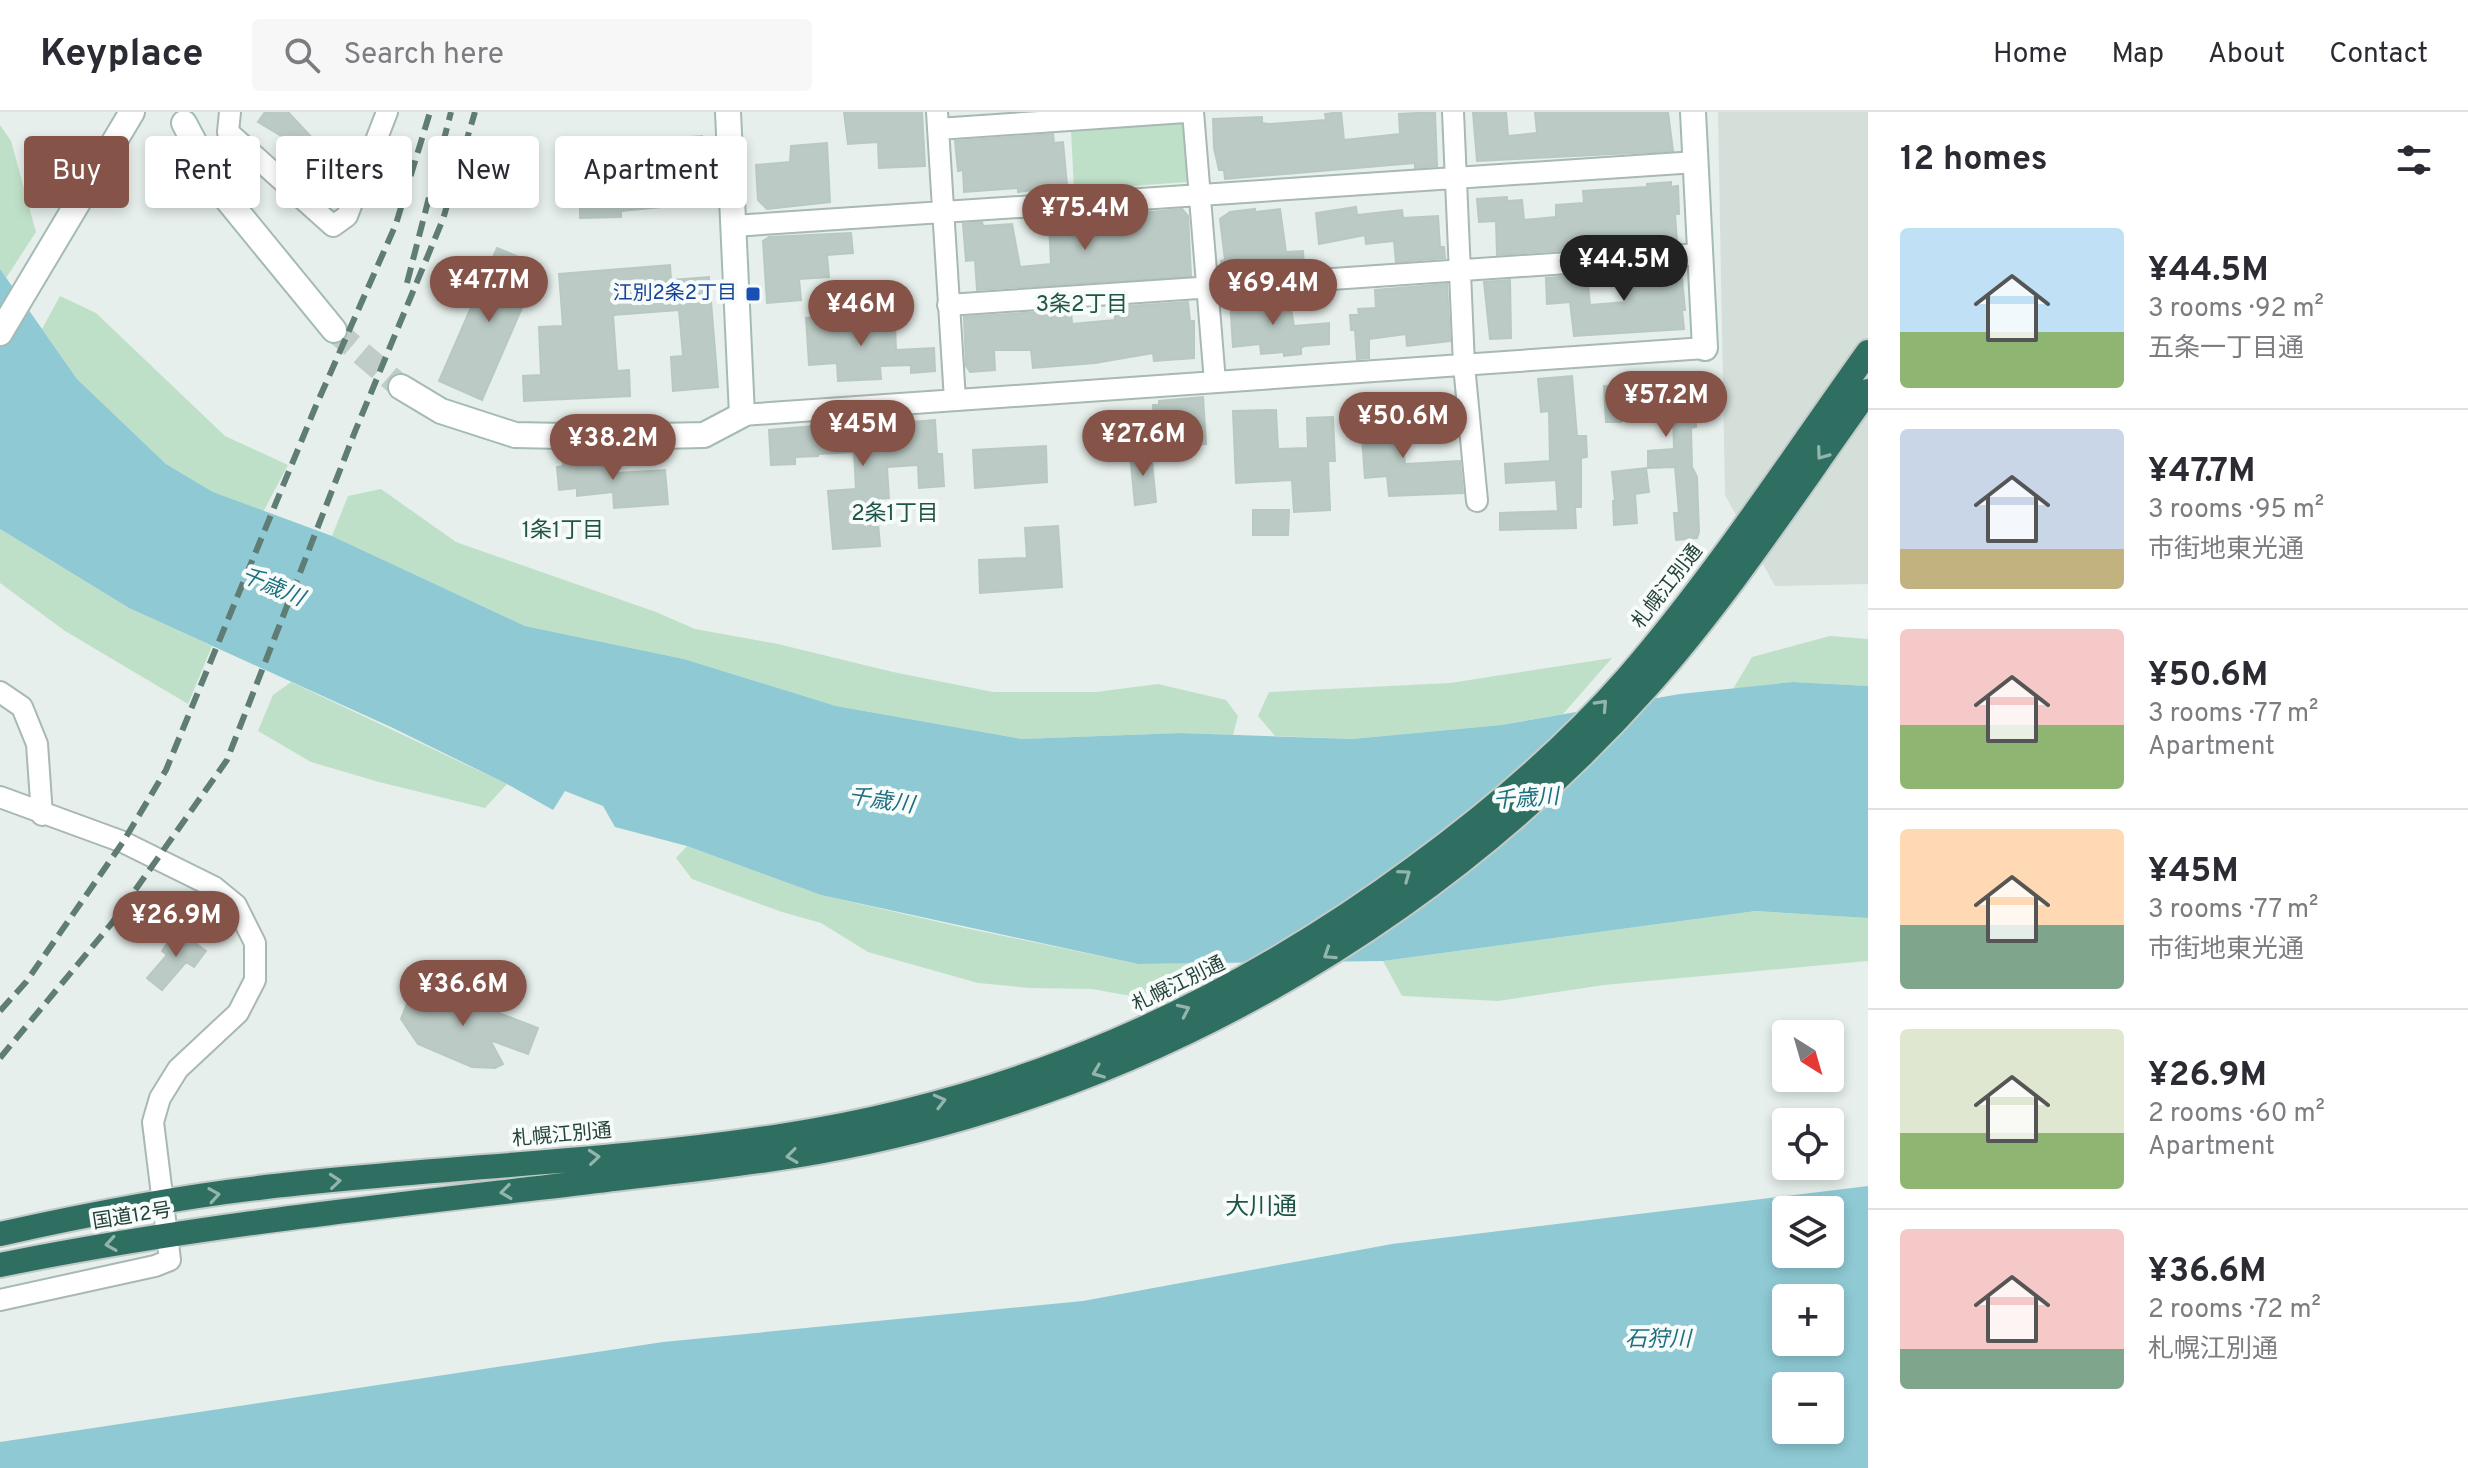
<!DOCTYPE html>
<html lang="en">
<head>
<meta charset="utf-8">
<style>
  :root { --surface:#fff; --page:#f7f7f7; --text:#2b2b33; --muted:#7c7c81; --line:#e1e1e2; --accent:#855347 }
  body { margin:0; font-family:Overpass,"Noto Sans JP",sans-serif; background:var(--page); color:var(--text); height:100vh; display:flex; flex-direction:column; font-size:30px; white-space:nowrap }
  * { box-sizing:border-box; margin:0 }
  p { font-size:26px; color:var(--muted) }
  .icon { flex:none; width:44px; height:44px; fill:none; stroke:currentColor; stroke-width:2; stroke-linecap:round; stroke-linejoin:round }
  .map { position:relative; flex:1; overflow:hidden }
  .sheet { display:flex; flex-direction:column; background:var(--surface); width:600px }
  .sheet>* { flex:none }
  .guide { position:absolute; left:24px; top:24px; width:760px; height:72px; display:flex; gap:16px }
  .needle { width:52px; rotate:143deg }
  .tools { position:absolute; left:1772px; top:908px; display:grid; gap:16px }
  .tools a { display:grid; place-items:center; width:72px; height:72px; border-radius:8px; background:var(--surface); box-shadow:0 4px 12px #0003; font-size:40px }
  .price { position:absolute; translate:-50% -68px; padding:0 18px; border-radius:28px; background:var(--accent); color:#fff; font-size:26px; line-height:52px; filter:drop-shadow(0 2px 4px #0008) }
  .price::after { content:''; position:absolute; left:50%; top:48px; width:24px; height:18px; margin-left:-12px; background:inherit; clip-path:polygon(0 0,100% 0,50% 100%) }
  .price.selected { background:#222; color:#fff }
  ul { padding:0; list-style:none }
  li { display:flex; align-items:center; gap:24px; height:200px; padding:0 32px }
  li+li { border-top:2px solid var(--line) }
  li span { display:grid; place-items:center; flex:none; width:224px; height:160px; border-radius:8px; color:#555 }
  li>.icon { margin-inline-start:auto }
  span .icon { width:96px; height:96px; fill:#fffc; stroke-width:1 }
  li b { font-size:34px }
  h2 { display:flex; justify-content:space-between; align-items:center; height:96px; padding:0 32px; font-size:34px }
  .chip { padding:0 28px; border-radius:8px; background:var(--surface); box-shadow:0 4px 12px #0003; font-size:28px; line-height:72px }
  .chip.selected { background:var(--accent); color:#fff }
  header { display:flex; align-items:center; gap:48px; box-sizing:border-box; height:112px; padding:0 40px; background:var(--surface); border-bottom:2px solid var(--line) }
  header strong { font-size:38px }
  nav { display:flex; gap:44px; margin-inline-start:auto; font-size:28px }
  .search { width:560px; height:72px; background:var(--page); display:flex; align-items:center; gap:20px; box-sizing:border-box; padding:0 28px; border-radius:8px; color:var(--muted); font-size:30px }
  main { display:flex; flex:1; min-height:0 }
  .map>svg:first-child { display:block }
</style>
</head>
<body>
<header>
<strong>Keyplace</strong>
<div class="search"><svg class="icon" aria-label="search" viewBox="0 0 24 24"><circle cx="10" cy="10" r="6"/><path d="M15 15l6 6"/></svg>Search here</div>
<nav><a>Home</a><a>Map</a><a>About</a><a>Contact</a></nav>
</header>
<main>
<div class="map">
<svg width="1868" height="1356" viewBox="0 0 1868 1356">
  <rect width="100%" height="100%" fill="#e6efeb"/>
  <path fill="#d4dfda" d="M1718,0H1868V472L1775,474L1725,383Z"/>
  <path fill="#bfe0c8" d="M1185,8L1188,70L1074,78L1071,18Z
    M0,13L11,29L36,120L6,166L0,157Z
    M60,184L96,201L225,324L288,353L263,400L213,380L166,352L77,267L42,217Z
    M381,377L456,430L656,500L695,517L778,532L893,560L993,580H1096L1158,572L1226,588L1238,604L1233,623L1180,621L1022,627L836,594L684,547L525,514L332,424L348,384Z
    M0,417L129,496L212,534L188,592L65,519L0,471Z
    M1830,524L1868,527V574L1793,570L1733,577L1752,545Z
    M1612,546L1563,602L1501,613L1352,627L1275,624L1258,604L1269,580L1450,571Z
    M291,570L507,672L485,696L379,670L311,650L258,619L273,583Z
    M687,734L821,783L965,816L1138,852L1202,851L1159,879L1131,884L1092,877L1030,876L978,871L868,840L821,811L782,800L692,767L676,746Z
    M1756,799L1868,806V849L1604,873L1498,889L1402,884L1383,849Z"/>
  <path fill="#8ec9d4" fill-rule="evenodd" d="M0,157L77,267L166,352L213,380L332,424L525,514L684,547L836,594L1022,627L1180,621L1352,627L1501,613L1680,582L1793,570L1868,574V806L1756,799L1383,849L1138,852L821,783L687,734L615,715L603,694L565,679L553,698L507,672L393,616L129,496L0,417Z
    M1868,1074V1356H0V1330L663,1230L1083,1189L1392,1132ZM1786,1098H1830V1142H1786ZM1786,1186H1830V1230H1786ZM1786,1274H1830V1318H1786Z"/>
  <path fill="#bbcac4" stroke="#b8c9c2" stroke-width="2" d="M265,0H288L328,43L332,39L348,58L324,79L299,49L293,55L278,38L288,28L258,10Z
    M844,0H922L925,54L879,56L878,30L848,32Z
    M1341,0L1344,28L1400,22L1399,2L1435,0L1437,54L1415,56V51L1225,67L1224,58H1219L1214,36L1213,7L1262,5V11L1269,12L1326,8L1325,2Z
    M1473,0H1506L1508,24L1537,21L1535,0H1668L1673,39L1477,49Z
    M1053,22L1054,31L1063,30L1067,73L1018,80V76L964,80L963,58L958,59L955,29Z
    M702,24L701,55L667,57L671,94L621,99V105L580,106V81L597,45L593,43L600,29L612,34L688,28L691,25Z
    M827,31L830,90L767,97L758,88L756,53L790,50L791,34Z
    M1671,70V75L1678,74L1679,102H1675L1677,130L1497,143L1496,109L1479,110L1477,87L1507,85V89L1522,88L1524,108L1556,105V93L1584,91L1583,79L1647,75V72Z
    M1356,95L1357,103L1402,98L1403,106L1438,104L1440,135H1444L1445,146L1396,150L1394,129L1366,132L1365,123L1319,132L1316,101Z
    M1182,97L1188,104L1191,164L977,178L975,148L966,149L963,112L982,110L983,114L1012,112L1020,155L1051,152L1049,110L1078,108V112L1140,109V101Z
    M1255,97V100L1280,97L1286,140L1303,139L1304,155L1223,161L1221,149L1225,148L1220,107L1230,100Z
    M851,121L853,141L827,143L829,165L799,167L801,188L767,191L763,129L769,125Z
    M497,136L540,154L482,288L439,269Z
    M670,153L671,168L709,165L718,275L673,279L671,245L683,244L679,198L613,203L617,259L629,258L630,284L524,289L523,264L541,263L539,215L563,214L559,162Z
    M1681,156L1685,198H1682L1684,217L1574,224L1570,190L1547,192L1546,166L1587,163L1590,193L1626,190L1624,160Z
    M1510,168L1511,226L1490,227L1484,170Z
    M1447,172L1450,229L1407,234L1406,222L1369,227V246L1357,247L1355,218H1351L1350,203H1359L1358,197L1376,196L1375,178Z
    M1275,184L1276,193L1290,191L1294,214L1329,211V232L1304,234L1301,236V242L1284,244V240L1261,242L1260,232L1233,235L1230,187Z
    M1188,190L1190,209H1194V246L1154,249L1153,241L1095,251L1033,256L1031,238H994L995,258L970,260L966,254L964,205L1071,198L1072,212L1115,208L1114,195Z
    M854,202L855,214L895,213L896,238L934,236L935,259L911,261V253L880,254L881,267L838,269L837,251L809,253L806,206Z
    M1572,264L1577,324H1586L1587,345L1581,346V395H1575L1576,416L1500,418V401L1558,399L1556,368L1506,371L1505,352L1550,349L1549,299L1541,300L1538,267Z
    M1695,269L1696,315L1691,316L1692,355L1697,365L1699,420L1697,426L1676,428L1674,401H1679L1675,355L1648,356V339L1674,337L1673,303L1621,306V310H1606L1604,274L1627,273L1628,278L1669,275V270Z
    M1203,285L1206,332L1156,335L1153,293H1159V289Z
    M1276,298L1278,337L1308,336L1307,306L1333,305L1335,349H1328L1330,398L1294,400L1292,368L1236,371L1233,299Z
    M1388,298L1389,306L1401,305L1405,352L1460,349L1463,381L1389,384L1387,364L1365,366L1360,300Z
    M884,308V312L935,308L937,342H942L944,374L919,376L918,353L887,355L889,386L876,387L880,434L833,437L828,379L856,377L854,340L818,342V344L795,345V352L771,353L769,318Z
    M1046,334L1047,370L975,376L973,338Z
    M1151,340L1156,390L1135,393L1130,342Z
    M615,344L616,361L665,358L668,392L614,396L613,380L577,384V376L559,378L557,355L563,354V348Z
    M1646,356L1649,380L1635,382L1637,411L1614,413L1613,389H1615L1612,360Z
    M1253,398H1289L1288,423H1253Z
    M1058,414L1062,475L980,481L979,448L1027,446L1025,416Z
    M177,817L206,839L194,855L186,850L162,878L147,866L167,843L162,839Z
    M416,869L538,916L528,942L490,928L503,952L495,956L472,955L418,932L401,907Z"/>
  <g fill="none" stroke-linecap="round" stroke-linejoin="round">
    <path stroke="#bfccc8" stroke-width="24" stroke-dasharray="24 12" stroke-linecap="butt" d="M334,218L401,275"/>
    <defs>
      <path id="street" d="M230,0L228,20L333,114L347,104L387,0
        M937,0L955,288
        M1193,0L1215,270
        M1453,0L1464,253L1477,389
        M938,17L1185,0
        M733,114L1696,50
        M948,193L1700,142
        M742,303L1705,236
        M0,580L22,595L37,632L42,703
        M0,685L123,730L214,775L236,793L255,831V868L238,901L178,957L160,986L153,1010L170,1148L155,1154L0,1188"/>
      <path id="secondary" d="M1693,0L1705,236
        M184,11L221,80L334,218
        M0,221L132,0
        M401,275L441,299L515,323L613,325L704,323L742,303L728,0"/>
      <path id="highway" d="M0,1122C85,1103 172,1086 258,1076C431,1055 607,1051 780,1024C1017,988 1225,896 1417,754C1493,698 1566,636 1628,565C1716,463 1790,349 1868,240
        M0,1153C192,1114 387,1094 581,1071C660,1061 740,1054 818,1040C1136,983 1431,816 1647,575C1729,483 1796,379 1868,279"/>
    </defs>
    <use href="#street" stroke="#a8b8b2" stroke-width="24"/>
    <use href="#secondary" stroke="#a4bbb3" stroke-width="28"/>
    <use href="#highway" stroke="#c2cac8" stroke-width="28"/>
    <use href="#street" stroke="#fff" stroke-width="20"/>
    <use href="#secondary" stroke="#fff" stroke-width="24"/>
    <use href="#highway" stroke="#2f6f62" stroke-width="24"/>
    <path stroke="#5f7d75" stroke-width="6" stroke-dasharray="16 8" stroke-linecap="butt" d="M407,171L451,0
      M0,899L26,870L123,730L166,658L315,296L396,112L430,0
      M0,946L112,811L227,648L356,317L443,107L475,0"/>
  </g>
  <defs><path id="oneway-chevron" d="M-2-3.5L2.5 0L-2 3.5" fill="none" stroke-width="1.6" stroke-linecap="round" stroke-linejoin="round" transform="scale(2)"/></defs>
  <g stroke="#93b5ae">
    <use href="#oneway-chevron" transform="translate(1822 342) rotate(126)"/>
    <use href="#oneway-chevron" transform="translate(1602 593) rotate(-47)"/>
    <use href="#oneway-chevron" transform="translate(1405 763) rotate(-36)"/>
    <use href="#oneway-chevron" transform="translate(1329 842) rotate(147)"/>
    <use href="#oneway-chevron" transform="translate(1184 898) rotate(-25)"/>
    <use href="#oneway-chevron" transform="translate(1098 960) rotate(158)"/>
    <use href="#oneway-chevron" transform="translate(940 989) rotate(-15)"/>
    <use href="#oneway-chevron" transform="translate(792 1044) rotate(172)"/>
    <use href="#oneway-chevron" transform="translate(594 1045) rotate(-5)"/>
    <use href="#oneway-chevron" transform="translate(335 1069) rotate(-5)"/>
    <use href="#oneway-chevron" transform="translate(506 1080) rotate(173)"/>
    <use href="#oneway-chevron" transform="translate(214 1083) rotate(-9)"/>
    <use href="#oneway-chevron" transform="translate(111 1132) rotate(171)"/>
  </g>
  <rect fill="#1a4fb4" stroke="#f7fbf9" stroke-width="3" x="745" y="174" width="16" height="16" rx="4"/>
  <g text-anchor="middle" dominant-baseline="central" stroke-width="8" stroke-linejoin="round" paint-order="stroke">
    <g font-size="20" fill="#164399" stroke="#f7fbf9" text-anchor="end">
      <text x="737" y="182">江別2条2丁目</text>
    </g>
    <g font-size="20" fill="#24423a" stroke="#f7fbf9">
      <text transform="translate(1668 475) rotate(-52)">札幌江別通</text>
      <text transform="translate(1179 873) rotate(-26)">札幌江別通</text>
      <text transform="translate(562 1024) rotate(-5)">札幌江別通</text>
      <text transform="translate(132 1105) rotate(-9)">国道12号</text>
    </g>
    <g font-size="22" fill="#1f5548" stroke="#f7fbf9">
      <text x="1082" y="193">3条2丁目</text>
      <text x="895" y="402">2条1丁目</text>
      <text x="563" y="419">1条1丁目</text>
    </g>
    <g font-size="22" font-style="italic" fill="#1c6f80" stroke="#f7fbf9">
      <text transform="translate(272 476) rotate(23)">千歳川</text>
      <text transform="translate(1526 688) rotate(-4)">千歳川</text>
      <text transform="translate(881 690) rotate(8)">千歳川</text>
      <text x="1658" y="1228">石狩川</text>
    </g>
    <g font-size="24" fill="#1f5548" stroke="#f7fbf9">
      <text x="1261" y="1096">大川通</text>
    </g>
  </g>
</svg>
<div class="tools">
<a><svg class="needle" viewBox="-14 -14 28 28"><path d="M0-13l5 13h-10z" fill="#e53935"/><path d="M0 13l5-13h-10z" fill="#7c7c81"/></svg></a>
<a><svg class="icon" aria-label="locate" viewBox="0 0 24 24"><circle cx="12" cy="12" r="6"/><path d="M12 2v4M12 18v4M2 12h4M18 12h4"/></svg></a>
<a><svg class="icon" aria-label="layers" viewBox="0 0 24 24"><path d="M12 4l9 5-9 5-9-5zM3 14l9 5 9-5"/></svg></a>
<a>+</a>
<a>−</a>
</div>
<b class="price" style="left:1085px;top:140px">¥75.4M</b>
<b class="price selected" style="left:1624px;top:191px">¥44.5M</b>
<b class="price" style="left:489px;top:212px">¥47.7M</b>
<b class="price" style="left:1273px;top:215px">¥69.4M</b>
<b class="price" style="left:861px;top:236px">¥46M</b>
<b class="price" style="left:1666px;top:327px">¥57.2M</b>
<b class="price" style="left:1403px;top:348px">¥50.6M</b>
<b class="price" style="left:863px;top:356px">¥45M</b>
<b class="price" style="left:1143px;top:366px">¥27.6M</b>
<b class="price" style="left:613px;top:370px">¥38.2M</b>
<b class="price" style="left:176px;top:847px">¥26.9M</b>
<b class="price" style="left:463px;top:916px">¥36.6M</b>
<div class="guide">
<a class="chip selected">Buy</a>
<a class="chip">Rent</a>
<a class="chip">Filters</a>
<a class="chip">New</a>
<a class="chip">Apartment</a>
</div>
</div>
<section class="sheet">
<h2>12 homes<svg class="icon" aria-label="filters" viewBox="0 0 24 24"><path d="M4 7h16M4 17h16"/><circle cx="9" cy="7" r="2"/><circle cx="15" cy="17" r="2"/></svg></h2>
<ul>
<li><span style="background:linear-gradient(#bfe0f5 65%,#8fb573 0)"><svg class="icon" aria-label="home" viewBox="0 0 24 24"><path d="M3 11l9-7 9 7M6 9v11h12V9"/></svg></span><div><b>¥44.5M</b><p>3 rooms · 92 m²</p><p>五条一丁目通</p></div></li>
<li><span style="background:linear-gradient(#c9d6e8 75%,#c2b280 0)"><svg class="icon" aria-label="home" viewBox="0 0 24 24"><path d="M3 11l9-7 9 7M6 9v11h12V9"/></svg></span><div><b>¥47.7M</b><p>3 rooms · 95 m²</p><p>市街地東光通</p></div></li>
<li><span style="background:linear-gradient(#f6c9c9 60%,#8fb573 0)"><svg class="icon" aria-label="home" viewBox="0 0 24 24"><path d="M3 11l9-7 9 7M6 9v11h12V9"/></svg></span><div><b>¥50.6M</b><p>3 rooms · 77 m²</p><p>Apartment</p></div></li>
<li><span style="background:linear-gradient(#ffd9b3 60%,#7fa58c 0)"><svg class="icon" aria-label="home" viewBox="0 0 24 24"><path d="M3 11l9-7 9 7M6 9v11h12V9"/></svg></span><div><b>¥45M</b><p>3 rooms · 77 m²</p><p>市街地東光通</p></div></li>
<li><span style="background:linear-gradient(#dfe7d0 65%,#8fb573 0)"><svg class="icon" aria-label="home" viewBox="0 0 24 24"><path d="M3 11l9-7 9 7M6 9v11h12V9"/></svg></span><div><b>¥26.9M</b><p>2 rooms · 60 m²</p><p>Apartment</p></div></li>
<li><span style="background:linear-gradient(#f6c9c9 75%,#7fa58c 0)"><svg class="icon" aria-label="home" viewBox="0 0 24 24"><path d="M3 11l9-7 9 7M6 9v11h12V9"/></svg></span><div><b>¥36.6M</b><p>2 rooms · 72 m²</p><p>札幌江別通</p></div></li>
</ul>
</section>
</main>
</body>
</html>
